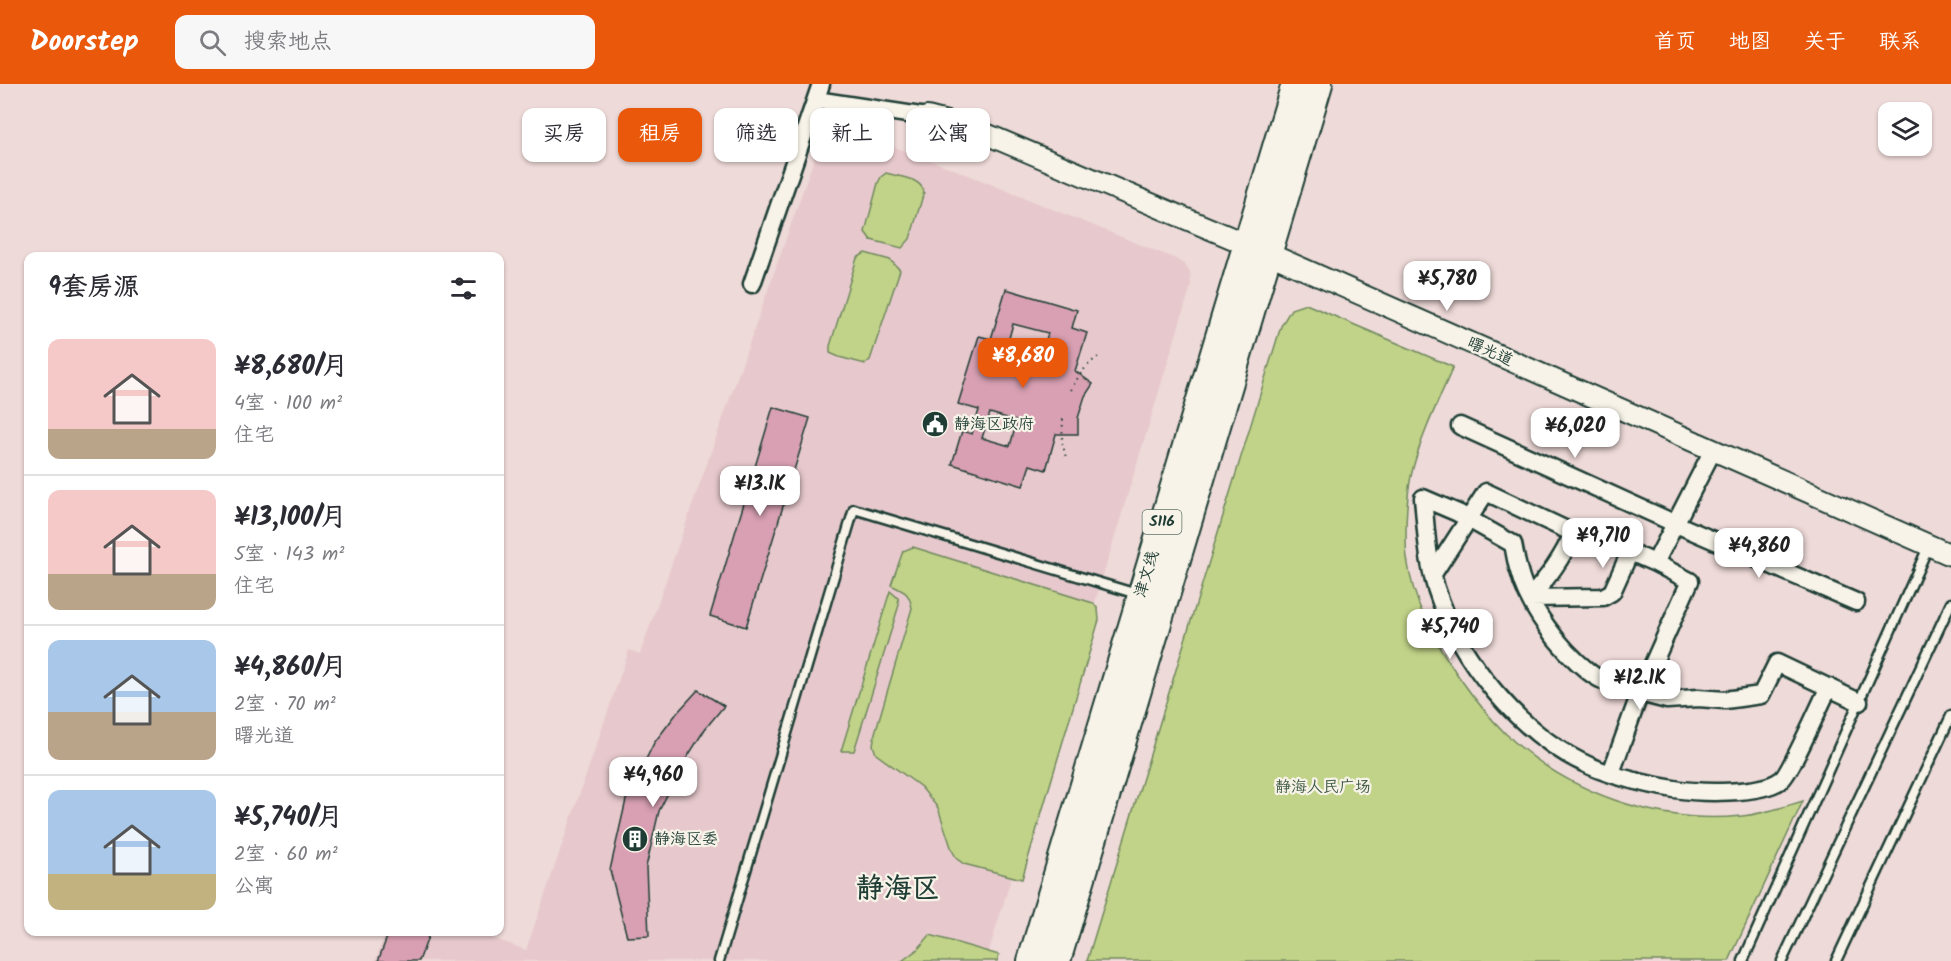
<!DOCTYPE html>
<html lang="zh">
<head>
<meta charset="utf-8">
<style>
  :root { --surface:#fff; --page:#f7f7f7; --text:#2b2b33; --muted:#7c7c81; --line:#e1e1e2; --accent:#ea580c }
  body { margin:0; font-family:Kalam,"LXGW WenKai TC",sans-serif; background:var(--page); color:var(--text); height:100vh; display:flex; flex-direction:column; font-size:22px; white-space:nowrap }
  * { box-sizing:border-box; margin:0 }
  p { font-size:20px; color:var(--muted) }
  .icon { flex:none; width:33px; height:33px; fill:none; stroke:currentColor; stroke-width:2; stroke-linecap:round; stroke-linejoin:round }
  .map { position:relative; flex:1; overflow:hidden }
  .panel { position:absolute; left:24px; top:168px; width:480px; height:684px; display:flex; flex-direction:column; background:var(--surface); border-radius:12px; box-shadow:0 2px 4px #0004 }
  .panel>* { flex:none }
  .banner { position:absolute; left:522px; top:24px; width:570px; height:54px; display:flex; gap:12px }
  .controls { position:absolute; left:1878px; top:18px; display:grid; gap:12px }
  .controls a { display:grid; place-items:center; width:54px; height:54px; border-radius:12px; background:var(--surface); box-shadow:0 2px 4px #0004; font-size:30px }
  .price { position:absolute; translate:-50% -51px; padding:0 14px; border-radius:12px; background:#fff; color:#222; font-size:20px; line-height:39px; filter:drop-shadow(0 2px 3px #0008) }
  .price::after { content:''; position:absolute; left:50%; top:36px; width:18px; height:14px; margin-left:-9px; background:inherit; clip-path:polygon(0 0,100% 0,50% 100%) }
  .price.current { background:var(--accent); color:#fff }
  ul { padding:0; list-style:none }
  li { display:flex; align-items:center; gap:18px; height:150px; padding:0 24px }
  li+li { border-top:2px solid var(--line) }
  li span { display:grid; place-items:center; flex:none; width:168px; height:120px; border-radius:12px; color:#555 }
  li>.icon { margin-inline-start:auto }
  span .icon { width:72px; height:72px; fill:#fffc; stroke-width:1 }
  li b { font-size:26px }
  h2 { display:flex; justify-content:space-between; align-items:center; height:72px; padding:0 24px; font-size:26px }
  .tag { padding:0 21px; border-radius:12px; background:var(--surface); box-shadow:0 2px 4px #0004; font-size:21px; line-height:54px }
  .tag.current { background:var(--accent); color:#fff }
  header { display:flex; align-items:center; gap:36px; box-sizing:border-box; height:84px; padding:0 30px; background:var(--accent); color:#fff }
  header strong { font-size:28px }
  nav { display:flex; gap:33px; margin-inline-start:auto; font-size:21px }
  .search { width:420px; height:54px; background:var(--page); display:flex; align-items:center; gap:15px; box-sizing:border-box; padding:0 21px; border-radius:12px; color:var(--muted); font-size:22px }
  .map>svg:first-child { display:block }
</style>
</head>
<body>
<header>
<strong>Doorstep</strong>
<div class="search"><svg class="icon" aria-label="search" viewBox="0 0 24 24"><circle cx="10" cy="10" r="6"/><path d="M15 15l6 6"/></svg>搜索地点</div>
<nav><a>首页</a><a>地图</a><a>关于</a><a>联系</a></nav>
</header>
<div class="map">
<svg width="1951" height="877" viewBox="0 0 1951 877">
  <rect width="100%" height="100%" fill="#eedad8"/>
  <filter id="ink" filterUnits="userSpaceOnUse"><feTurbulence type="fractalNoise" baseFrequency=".0167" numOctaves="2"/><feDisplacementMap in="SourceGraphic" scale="12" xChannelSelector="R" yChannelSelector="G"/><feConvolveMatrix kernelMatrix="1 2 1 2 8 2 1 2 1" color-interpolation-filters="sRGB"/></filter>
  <g filter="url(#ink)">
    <path fill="#e7c9cd" d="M827,38L951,84L1176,175L1185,181L1190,188L1191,202L986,877H375L386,848H477L526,866L629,566L640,570Z"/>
    <path fill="#c1d388" stroke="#70885e" stroke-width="1.5" d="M886,89C899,93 920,93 924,108L910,155L902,164L871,156L865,148L878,99L881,93Z
      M865,169L890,176L900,186L870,276L865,280L839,273L830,269V262L857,174Z
      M1306,220L1453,283C1439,316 1422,350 1413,384C1407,406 1406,430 1406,452C1406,459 1406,467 1407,474C1413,519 1434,557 1459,593C1473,613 1488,632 1505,649C1565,708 1658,741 1742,732C1763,730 1783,723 1803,717L1729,877H1087L1281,242L1291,225Z
      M913,463L1093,519L1098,525L1099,536L1022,795L964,780L957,775L952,766L938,724L921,703L876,670L873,661L875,649L912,524C909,508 905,508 891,501L903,467Z
      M890,507L898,514L899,521L854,667H841Z
      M930,851L999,871L997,877H902L918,865Z"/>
    <path fill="#d8a0b2" stroke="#1f3d34" stroke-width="1.5" fill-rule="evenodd" d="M1006,205L1077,226L1072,244L1087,249L1075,287L1093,300L1085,312L1078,334V350H1056L1046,386L1030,381L1023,402L952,380L962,347L972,350L979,326L958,320L979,252L991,255ZM1013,240L1048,249L1039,280L1012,271L1009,254ZM990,329L1017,337L1010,362L982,354Z
      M773,323L810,334L746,543L710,532Z
      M698,606L724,622L705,645L681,683L659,727L646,783L649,852L627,853L610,786L626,716L654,659L677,629Z
      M389,848H430L419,877H378Z"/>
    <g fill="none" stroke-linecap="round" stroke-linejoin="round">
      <defs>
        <path id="service" d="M719,877L854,425L1137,510
          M1743,877L1929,461
          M1782,877L1951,519
          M1836,877L1951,632"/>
        <path id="minor" d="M816,16L927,33
          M752,200L821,0
          M1460,342L1676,440L1856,518
          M1713,366L1655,479L1690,497L1640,609L1667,616L1698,614L1725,616L1761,611L1777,579L1859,618
          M1433,490L1486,408L1573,449C1563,474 1547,494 1530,514
          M1530,514L1603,513L1612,508L1630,468L1655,479
          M1611,689L1640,609C1623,605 1603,599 1589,588C1560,565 1528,523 1519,487C1516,478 1515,469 1513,460L1458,429L1423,414C1426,444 1427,475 1436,504C1459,576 1520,651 1590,682C1617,694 1645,700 1674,705C1699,709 1760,711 1781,696C1790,690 1821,618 1829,603"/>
        <path id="tertiary" d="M927,33L974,45L1267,169L1951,471"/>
        <path id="primary" d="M1031,877L1295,0
          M1057,877L1319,0"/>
      </defs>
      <use href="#service" stroke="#1f3d34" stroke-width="13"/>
      <use href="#minor" stroke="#1f3d34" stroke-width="21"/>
      <use href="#tertiary" stroke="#1f3d34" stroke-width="24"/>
      <use href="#primary" stroke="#1f3d34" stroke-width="30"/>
      <path stroke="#1f3d34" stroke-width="2" stroke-dasharray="1.5 4.5" stroke-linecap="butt" d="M1071,306C1078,292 1086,281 1098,273
        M1063,335L1062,357L1066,374"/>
      <use href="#service" stroke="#f7f3e8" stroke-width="8"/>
      <use href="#minor" stroke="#f7f3e8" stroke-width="16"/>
      <use href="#tertiary" stroke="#f7f3e8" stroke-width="20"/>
      <use href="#primary" stroke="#f7f3e8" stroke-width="26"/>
    </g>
  </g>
  <defs>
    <symbol id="civic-disc" viewBox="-11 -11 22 22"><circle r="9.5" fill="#1f3d34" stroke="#f7f3e8"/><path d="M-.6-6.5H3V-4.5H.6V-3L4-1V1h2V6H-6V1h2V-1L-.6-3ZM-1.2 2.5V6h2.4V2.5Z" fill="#fff"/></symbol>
    <symbol id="building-disc" viewBox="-11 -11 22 22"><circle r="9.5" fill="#1f3d34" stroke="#f7f3e8"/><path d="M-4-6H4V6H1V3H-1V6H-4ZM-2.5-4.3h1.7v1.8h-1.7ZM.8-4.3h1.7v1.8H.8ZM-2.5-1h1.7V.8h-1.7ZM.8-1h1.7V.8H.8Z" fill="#fff"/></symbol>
  </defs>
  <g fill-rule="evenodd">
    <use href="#civic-disc" x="920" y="325" width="30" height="30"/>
    <use href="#building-disc" x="620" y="740" width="30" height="30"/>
  </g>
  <g text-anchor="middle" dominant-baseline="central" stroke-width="4.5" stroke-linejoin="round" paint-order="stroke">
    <rect fill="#f7f3e8" stroke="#60746a" stroke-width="1.5" x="1142.5" y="426" width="39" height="24" rx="4.5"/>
    <g font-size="15" font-weight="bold" fill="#1f3d34">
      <text x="1162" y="438">S116</text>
    </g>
    <g font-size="16" fill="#1f3d34" stroke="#f7f3e8">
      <text transform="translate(1490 268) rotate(24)">曙光道</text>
      <text transform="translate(1147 490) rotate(-73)">津文线</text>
    </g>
    <g font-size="16" fill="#1f3d34" stroke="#f7f3e8" text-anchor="start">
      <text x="954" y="340">静海区政府</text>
      <text x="654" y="755">静海区委</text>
    </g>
    <g font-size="16" fill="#3f5b45" stroke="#f7f3e8">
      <text x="1323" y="703">静海人民广场</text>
    </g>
    <g font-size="28" font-weight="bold" fill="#1f3d34" stroke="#f7f3e8">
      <text x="898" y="805">静海区</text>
    </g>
  </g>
</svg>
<div class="controls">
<a><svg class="icon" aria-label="layers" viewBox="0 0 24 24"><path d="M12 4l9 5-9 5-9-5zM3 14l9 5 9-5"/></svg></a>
</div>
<b class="price" style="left:1447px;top:228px">¥5,780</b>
<b class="price current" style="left:1023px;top:305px">¥8,680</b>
<b class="price" style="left:1575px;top:375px">¥6,020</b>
<b class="price" style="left:760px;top:433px">¥13.1K</b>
<b class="price" style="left:1603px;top:485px">¥9,710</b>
<b class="price" style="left:1759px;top:495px">¥4,860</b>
<b class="price" style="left:1450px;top:576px">¥5,740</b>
<b class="price" style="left:1640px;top:627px">¥12.1K</b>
<b class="price" style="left:653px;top:724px">¥4,960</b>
<div class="banner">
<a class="tag">买房</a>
<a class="tag current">租房</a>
<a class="tag">筛选</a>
<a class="tag">新上</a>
<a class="tag">公寓</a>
</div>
<section class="panel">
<h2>9套房源<svg class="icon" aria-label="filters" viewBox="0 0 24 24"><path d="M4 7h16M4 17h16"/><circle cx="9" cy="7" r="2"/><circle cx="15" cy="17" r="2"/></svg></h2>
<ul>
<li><span style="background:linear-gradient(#f6c9c9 75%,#b9a48a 0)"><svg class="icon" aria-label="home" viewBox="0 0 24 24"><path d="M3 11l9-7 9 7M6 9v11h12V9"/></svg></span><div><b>¥8,680/月</b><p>4室 · 100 m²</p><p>住宅</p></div></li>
<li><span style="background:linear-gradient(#f6c9c9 70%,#b9a48a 0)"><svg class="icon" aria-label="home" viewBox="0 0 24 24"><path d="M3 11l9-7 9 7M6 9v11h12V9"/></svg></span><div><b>¥13,100/月</b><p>5室 · 143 m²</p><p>住宅</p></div></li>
<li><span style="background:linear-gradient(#a9c7e8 60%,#b9a48a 0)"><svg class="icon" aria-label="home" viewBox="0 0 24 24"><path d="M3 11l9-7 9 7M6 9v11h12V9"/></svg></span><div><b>¥4,860/月</b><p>2室 · 70 m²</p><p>曙光道</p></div></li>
<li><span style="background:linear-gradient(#a9c7e8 70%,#c2b280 0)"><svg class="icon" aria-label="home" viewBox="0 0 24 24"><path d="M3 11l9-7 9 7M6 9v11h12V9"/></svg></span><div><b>¥5,740/月</b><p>2室 · 60 m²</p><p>公寓</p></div></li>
</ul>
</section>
</div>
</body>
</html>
